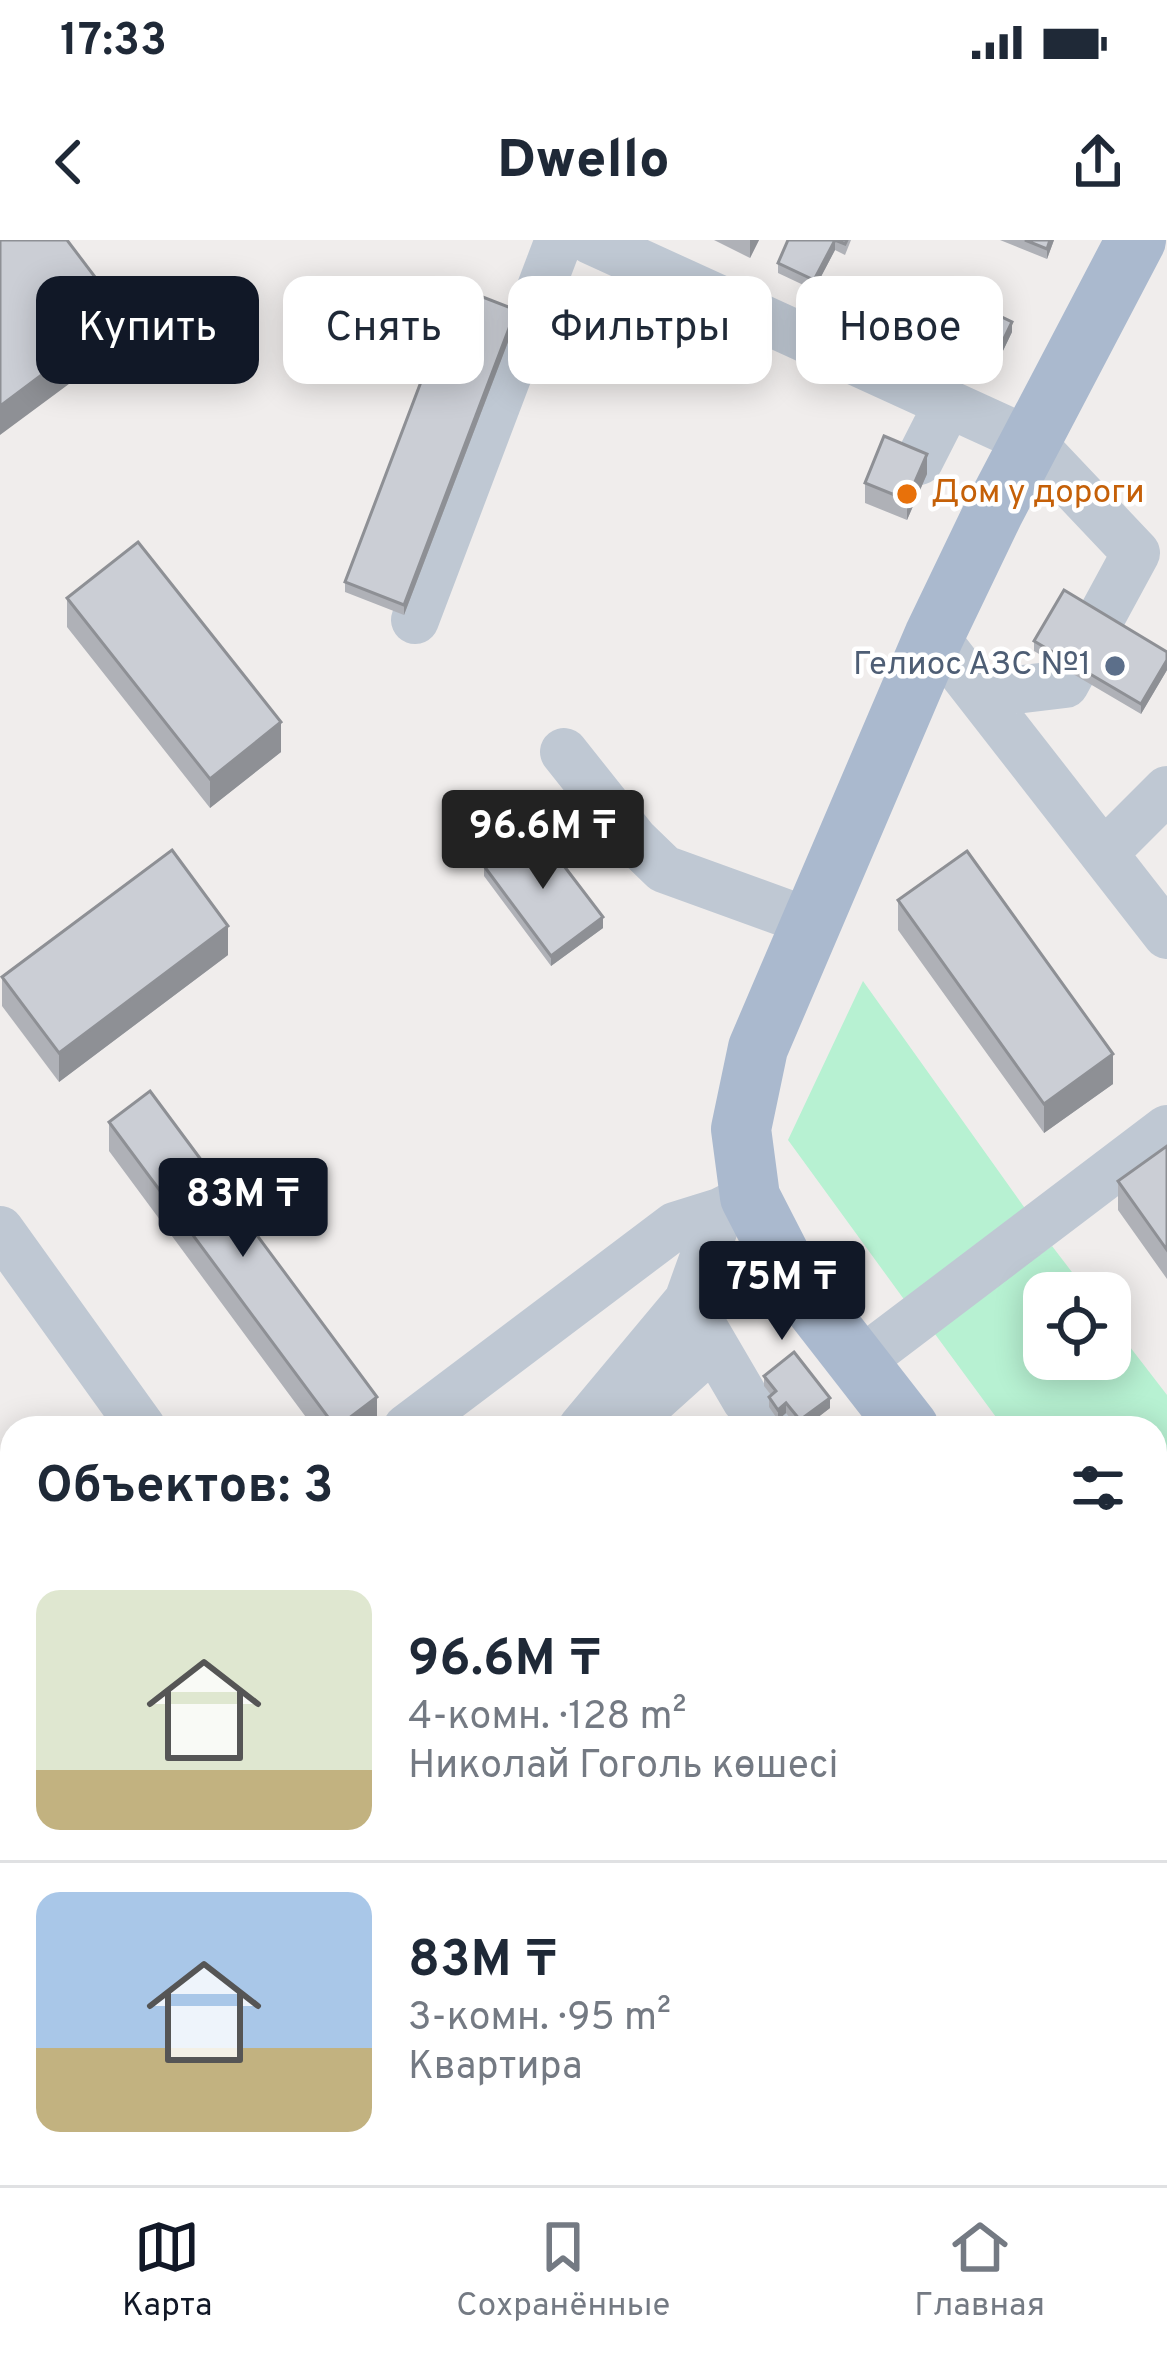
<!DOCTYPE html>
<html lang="ru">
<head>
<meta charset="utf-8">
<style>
  :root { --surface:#fff; --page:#f2f2f3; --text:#1f2937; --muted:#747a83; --line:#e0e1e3; --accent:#111827 }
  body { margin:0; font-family:Overpass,sans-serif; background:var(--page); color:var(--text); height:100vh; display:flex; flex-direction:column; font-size:45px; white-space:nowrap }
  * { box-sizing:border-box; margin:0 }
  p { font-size:39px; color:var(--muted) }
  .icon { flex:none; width:66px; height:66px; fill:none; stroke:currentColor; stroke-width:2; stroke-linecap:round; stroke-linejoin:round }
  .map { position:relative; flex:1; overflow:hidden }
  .side { position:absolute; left:0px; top:1176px; width:1167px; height:771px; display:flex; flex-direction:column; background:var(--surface); border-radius:36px 36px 0 0; box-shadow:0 6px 30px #0003 }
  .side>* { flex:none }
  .hud { position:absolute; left:36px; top:36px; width:1095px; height:108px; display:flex; gap:24px }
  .controls { position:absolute; left:1023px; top:1032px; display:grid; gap:24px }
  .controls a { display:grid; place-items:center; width:108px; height:108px; border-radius:24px; background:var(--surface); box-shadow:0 6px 30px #0003; font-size:60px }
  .price { position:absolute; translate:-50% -102px; padding:0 27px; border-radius:12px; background:var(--accent); color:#fff; font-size:39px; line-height:78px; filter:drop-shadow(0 3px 6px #0008) }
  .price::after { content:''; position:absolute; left:50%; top:72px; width:36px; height:27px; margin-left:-18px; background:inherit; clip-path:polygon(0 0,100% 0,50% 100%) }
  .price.active { background:#222; color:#fff }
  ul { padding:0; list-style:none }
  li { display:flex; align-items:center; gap:36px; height:300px; padding:0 36px }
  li+li { border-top:3px solid var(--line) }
  li span { display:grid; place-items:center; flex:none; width:336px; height:240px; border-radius:24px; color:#555 }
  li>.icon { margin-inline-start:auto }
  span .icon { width:144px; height:144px; fill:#fffc; stroke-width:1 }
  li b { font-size:51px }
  h2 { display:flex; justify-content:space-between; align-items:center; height:144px; padding:0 36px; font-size:51px }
  .chip { padding:0 42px; border-radius:24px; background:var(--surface); box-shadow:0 6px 30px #0003; font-size:42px; line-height:108px }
  .chip.active { background:var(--accent); color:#fff }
  .status { display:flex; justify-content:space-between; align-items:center; height:84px; padding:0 60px; background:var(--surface); direction:ltr }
  .status svg { height:33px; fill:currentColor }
  header { display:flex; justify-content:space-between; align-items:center; height:156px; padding:0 36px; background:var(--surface); font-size:54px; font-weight:800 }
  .menu { display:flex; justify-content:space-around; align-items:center; height:168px; border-top:3px solid var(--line); background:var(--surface); font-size:33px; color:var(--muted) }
  .menu a { display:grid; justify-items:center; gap:6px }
  .menu .active { color:var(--accent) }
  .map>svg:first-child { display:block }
</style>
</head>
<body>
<div class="status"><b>17:33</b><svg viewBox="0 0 49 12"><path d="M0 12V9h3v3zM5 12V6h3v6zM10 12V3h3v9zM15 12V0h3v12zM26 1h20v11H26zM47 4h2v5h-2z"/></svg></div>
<header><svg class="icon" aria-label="back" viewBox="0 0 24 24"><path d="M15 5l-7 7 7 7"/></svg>Dwello<svg class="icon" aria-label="share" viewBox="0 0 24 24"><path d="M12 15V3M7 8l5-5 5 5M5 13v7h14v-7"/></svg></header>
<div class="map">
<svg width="1167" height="1945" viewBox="0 0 1167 1945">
  <rect width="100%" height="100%" fill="#f0edec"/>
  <path fill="#b7f1d2" d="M863,741L1029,974L911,1069L788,900Z
    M1052,1006L1088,1053H1044V1119H1110V1081L1167,1155V1273L1155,1282V1188H1004L932,1090Z"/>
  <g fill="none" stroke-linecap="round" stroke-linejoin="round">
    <path stroke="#6dd1a8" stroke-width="6" stroke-dasharray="9 6" stroke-linecap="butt" d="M1155,1568L1167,1585"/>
    <path stroke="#bfc8d3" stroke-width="48" d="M590,0L1030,201L1136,313L1065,444L981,454
      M919,221L948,164
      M415,380L559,0
      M934,396L1167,695
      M564,512L634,600L664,629L810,682
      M1104,613L1167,550
      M0,990L142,1188
      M688,1061L746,1160L772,1188
      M858,1123L1167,889
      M407,1188L675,986L720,972L750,957
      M582,1188L688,1061L720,972
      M630,1188L642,1170L712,1107
      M1155,1364L1167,1356
      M1155,1661L1167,1676
      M0,1855L12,1846
      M460,1935L467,1945
      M813,1935L821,1945"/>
    <path stroke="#aab9ce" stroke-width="60" d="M909,1188L790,1035L750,957L741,889L758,808L934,396L994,271L1136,0
      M1155,1504L1167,1519"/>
    <path stroke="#aeb1b8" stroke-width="9" d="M0,1408L12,1399"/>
  </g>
  <path fill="#afb1b7" d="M714,0H759L750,18Z
    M788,0H851L845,15L835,10L814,50L778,33V23Z
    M1000,0H1054L1047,19Z
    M942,79L1012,92L1000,117L942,89Z
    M516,81L404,375L345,352V342Z
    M927,234L907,280L865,263V243Z
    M67,358L281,512L210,568L67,387Z
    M1034,401L1167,412V430L1141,474L1034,411Z
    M484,626L603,688L551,726L484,636Z
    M898,660L1113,844L1044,893L898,690Z
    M228,715L59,842L2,766V737Z
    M109,882L377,1187L314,1188L109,911Z
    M1167,906V1039L1118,970V941Z
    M764,1136L830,1168L804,1188H798L786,1173L778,1180L769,1167V1157L771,1155L764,1146Z
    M1155,1669L1167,1689V1897L1155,1900Z
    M512,1935H573L580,1945H519Z
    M882,1935H1011L1019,1945H889Z
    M1097,1935H1137L1127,1945H1104Z"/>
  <path fill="#8e9095" d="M750,0H759L750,18Z
    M835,0V10L814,50V40Z
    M1050,0H1054L1047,19V9Z
    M516,70V81L404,375V365Z
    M123,74V104L0,195V166Z
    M1012,82V92L1000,117V107Z
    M927,214V234L907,280V260Z
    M1167,420V430L1141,474V464Z
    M281,482V512L210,568V539Z
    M603,677V688L551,726V716Z
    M228,686V715L59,842V813Z
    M1113,814V844L1044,893V864Z
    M377,1157V1187L376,1188H336Z
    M830,1158V1168L804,1188H800V1180Z
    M786,1163V1173L778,1180V1170Z
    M1167,1867V1897L1160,1899V1870Z
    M1113,1935H1137L1127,1945H1113Z"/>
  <path fill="#cbced5" stroke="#8e9095" stroke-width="3" d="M0,0H67L123,74L0,166Z
    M788,0H847L845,4L835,0L814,40L778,23Z
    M1025,0H1050L1047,9Z
    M457,47L516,70L404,365L345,342Z
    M954,54L1012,82L1000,107L942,79Z
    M884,196L927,214L907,260L865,243Z
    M138,302L281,482L210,539L67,358Z
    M1064,350L1167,412V420L1141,464L1034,401Z
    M535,588L603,677L551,716L484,626Z
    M172,610L228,686L59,813L2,737Z
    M967,611L1113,814L1044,864L898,660Z
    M150,851L377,1157L336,1188L109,882Z
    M1167,906V1010L1118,941Z
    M794,1112L830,1158L800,1180L786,1163L778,1170L769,1157L776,1151L764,1136Z
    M1158,1667L1167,1689V1867L1155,1870V1669Z
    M38,1935H402L409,1945H24Z
    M519,1935H573L580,1945H527Z
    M712,1935H777L785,1945H698Z
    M896,1935H1011L1019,1945H903Z"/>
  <circle fill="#e8710a" stroke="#fff" stroke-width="4.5" cx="907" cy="254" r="12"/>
  <circle fill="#5c6f8a" stroke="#fff" stroke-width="4.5" cx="1115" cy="426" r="12"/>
  <g text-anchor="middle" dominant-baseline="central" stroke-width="9" stroke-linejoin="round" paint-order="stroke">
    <g font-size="33" fill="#c56008" stroke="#fff" text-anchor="start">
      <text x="931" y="254">Дом у дороги</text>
    </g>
    <g font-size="33" fill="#4e5e75" stroke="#fff" text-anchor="end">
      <text x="1091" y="426">Гелиос АЗС №1</text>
    </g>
  </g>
</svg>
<div class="controls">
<a><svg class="icon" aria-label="locate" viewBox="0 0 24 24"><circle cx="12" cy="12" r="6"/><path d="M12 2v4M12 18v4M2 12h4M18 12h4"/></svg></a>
</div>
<b class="price active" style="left:543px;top:652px">96.6M ₸</b>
<b class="price" style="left:243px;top:1020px">83M ₸</b>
<b class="price" style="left:782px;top:1103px">75M ₸</b>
<div class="hud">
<a class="chip active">Купить</a>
<a class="chip">Снять</a>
<a class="chip">Фильтры</a>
<a class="chip">Новое</a>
</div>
<section class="side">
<h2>Объектов: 3<svg class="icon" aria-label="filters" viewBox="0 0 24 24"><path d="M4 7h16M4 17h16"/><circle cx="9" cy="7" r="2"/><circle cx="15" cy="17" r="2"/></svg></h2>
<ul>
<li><span style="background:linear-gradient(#dfe7d0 75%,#c2b280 0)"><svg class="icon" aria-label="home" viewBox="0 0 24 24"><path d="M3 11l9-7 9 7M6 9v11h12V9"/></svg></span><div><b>96.6M ₸</b><p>4-комн. · 128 m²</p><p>Николай Гоголь көшесі</p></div></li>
<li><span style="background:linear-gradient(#a9c7e8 65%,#c2b280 0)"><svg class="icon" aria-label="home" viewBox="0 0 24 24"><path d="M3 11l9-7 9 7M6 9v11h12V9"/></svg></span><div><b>83M ₸</b><p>3-комн. · 95 m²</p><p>Квартира</p></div></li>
</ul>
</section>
</div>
<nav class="menu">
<a class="active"><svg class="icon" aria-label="map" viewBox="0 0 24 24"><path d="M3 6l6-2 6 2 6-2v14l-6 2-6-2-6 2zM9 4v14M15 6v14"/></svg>Карта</a>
<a><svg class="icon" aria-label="saved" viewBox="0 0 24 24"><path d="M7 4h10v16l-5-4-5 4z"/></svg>Сохранённые</a>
<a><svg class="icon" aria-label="home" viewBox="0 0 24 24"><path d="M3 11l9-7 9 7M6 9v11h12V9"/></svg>Главная</a>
</nav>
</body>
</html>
